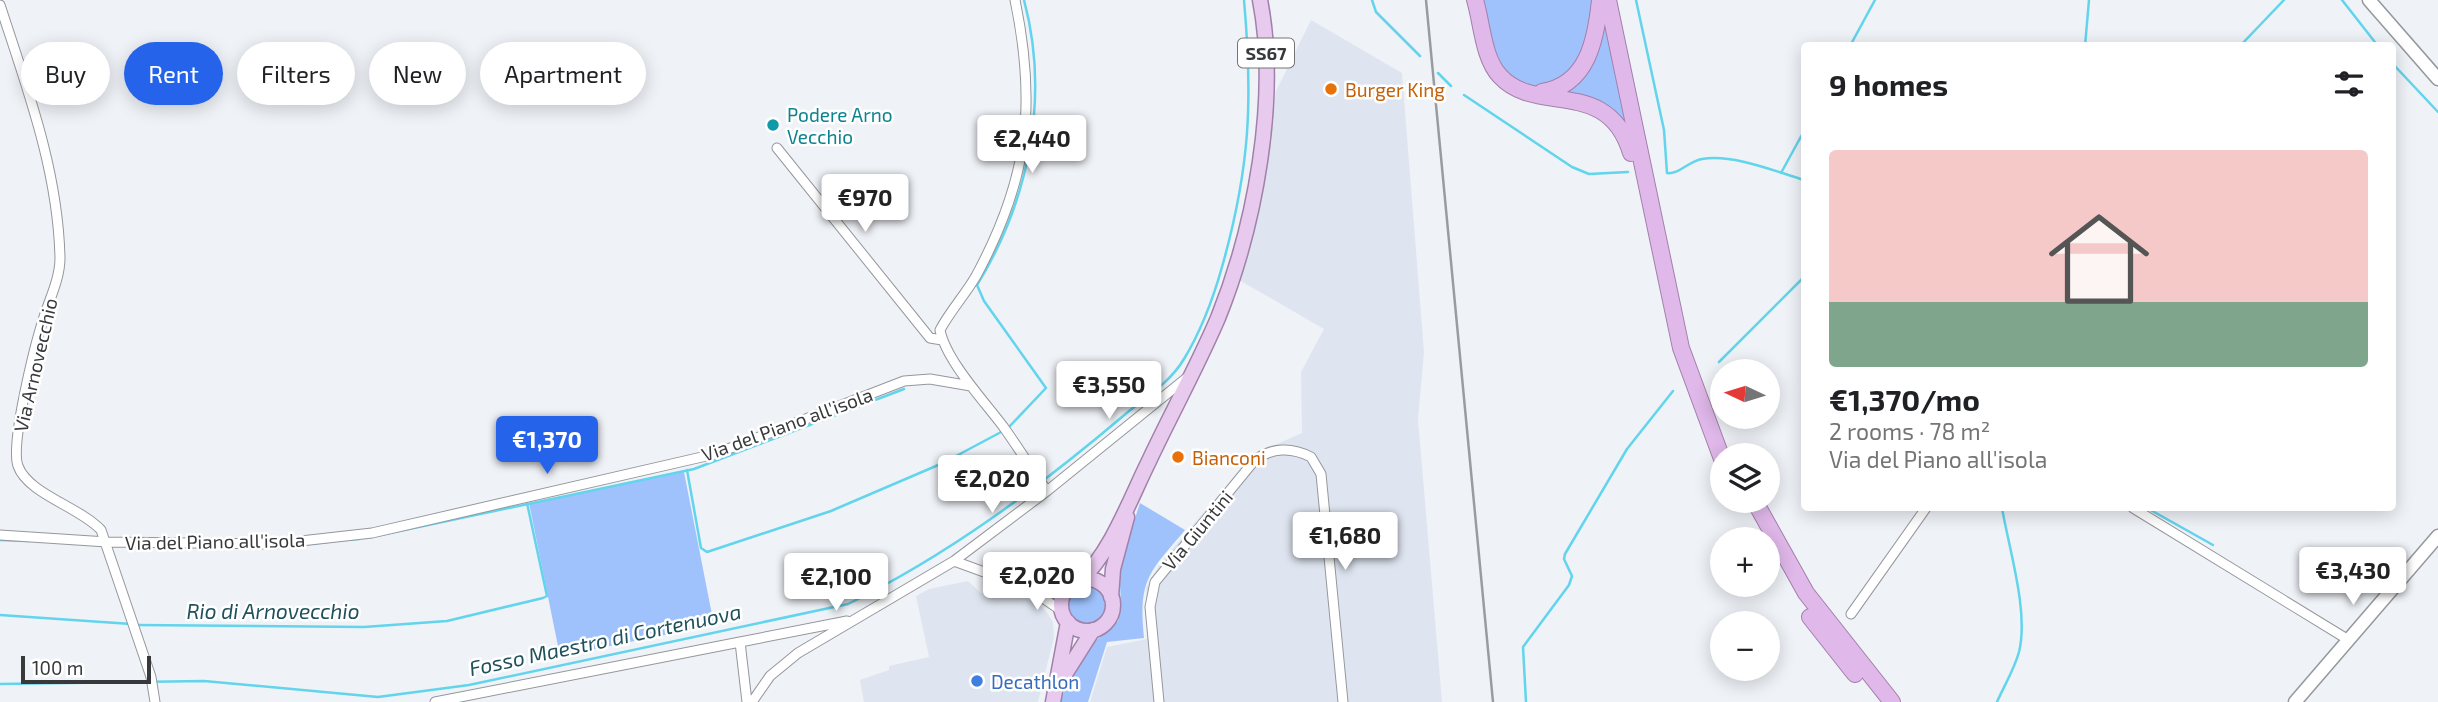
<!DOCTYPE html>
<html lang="en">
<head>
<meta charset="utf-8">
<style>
  :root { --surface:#fff; --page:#f6f6f6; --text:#202124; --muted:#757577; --line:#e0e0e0; --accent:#2563eb }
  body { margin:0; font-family:"Exo 2",sans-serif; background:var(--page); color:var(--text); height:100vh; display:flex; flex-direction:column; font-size:26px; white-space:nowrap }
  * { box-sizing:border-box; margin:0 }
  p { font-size:23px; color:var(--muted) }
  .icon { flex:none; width:38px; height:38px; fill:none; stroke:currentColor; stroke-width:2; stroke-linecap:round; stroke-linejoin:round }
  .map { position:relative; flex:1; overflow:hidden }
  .sheet { position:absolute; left:1801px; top:42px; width:595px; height:469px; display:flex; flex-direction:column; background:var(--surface); border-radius:7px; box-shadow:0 4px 18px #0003 }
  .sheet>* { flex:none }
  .top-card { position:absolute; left:21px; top:42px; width:665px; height:63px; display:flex; gap:14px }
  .needle { width:46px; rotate:274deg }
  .tools { position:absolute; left:1710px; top:359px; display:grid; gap:14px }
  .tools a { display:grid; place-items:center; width:70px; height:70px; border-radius:50%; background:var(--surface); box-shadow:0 4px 18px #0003; font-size:35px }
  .scale { position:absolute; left:21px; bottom:18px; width:130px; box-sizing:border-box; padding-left:7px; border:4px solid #38393b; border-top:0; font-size:19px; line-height:24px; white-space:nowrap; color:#38393b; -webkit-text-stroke:5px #fff; paint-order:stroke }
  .price { position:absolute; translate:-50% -60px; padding:0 16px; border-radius:7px; background:#fff; color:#222; font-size:23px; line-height:46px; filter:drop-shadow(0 2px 4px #0008) }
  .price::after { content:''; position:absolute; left:50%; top:42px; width:21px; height:16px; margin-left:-10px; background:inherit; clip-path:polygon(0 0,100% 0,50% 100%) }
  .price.on { background:var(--accent); color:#fff }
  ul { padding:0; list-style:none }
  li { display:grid; align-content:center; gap:14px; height:371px; padding:0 28px }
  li+li { border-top:2px solid var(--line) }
  li span { display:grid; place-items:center; height:217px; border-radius:7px; color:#555 }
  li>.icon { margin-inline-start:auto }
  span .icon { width:126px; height:126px; fill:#fffc; stroke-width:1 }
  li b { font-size:30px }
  h2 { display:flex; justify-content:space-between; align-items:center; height:84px; padding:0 28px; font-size:30px }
  .tag { padding:0 24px; border-radius:32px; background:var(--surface); box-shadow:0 4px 18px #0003; font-size:24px; line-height:63px }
  .tag.on { background:var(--accent); color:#fff }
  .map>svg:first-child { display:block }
</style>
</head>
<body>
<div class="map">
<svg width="2438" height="702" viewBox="0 0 2438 702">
  <rect width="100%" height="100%" fill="#eff2f7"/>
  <path fill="#dfe5f0" d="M1311,20L1402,73L1424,352L1418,419L1442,702H1090L1107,647L1147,639L1146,588L1161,562L1253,455L1302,433L1301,372L1324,329L1239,280L1276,91Z
    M968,581L981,593L1000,589L1039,604L1048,614L1053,622L1054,637L1038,702H864L860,680L889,670V666L929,657L916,596L929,589Z"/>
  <path fill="#9fc2fd" d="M1484,0H1596L1594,24L1570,77C1561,80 1549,87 1539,87C1495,87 1487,34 1484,0Z
    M1603,16L1629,131L1561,92Z
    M684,472L714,625L560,656L529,503Z
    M1140,503L1185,530C1149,573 1138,579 1144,638L1107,642L1088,702H1060L1073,669L1093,643L1118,621L1121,603L1119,567Z
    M1069 605a18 18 0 1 1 36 0a18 18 0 1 1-36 0Z"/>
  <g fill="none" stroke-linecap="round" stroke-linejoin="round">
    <path stroke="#62d4ec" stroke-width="2.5" d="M1372,0L1376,12L1420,56
      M1636,0L1664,130L1667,173C1678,175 1689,161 1702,159C1734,154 1774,171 1804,180
      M2342,0L2378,46
      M1850,46L1875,0
      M2085,46L2089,0
      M2240,46L2284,0
      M2392,63L2438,112
      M1438,73L1451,86
      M1464,95L1572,167L1589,174L1628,172
      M1781,173L1804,131
      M1719,362L1804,277
      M1008,428L1046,388L984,301L977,285C1029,201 1050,97 1024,0
      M687,470L701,548L707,552L831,511L943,463L1003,431
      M2147,508L2213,545
      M376,536L694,469L904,389
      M0,540L28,541
      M345,540L359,539
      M300,545L328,542
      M0,615L131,624
      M137,625L364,627L447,621L543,598L547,596L527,503
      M0,684L204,681L378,697L469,685L848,604C948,555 1038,488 1122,417C1144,398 1169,384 1184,359C1201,331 1213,299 1222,267C1250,168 1253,101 1244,0
      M1526,702L1523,647L1569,585L1572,576L1564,559L1565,554L1627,449L1673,391
      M1997,702C2004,686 2014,670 2019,652C2029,612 2009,549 2002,508"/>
    <defs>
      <path id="minor" d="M1015,0C1037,106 1028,180 976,276C965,295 950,311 940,330C946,361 986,403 1005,429C1019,449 1033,471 1047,491
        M0,5C27,88 58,170 60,258C60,279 49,300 43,320C35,345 10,444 18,466C28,494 80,507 101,530L151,677L155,702
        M777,148L930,338L942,340
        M2133,508L2347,639
        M0,535L107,542L274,544L372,533L715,454L904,381L930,379L971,386
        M954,561L1028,588L1062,611
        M1030,588H1068
        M1851,614L1926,508
        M435,702L740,642
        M747,702L740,642L847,621
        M752,702L770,676L798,653L954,561L1047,491L1189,376
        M1159,702L1150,607L1155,582L1254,461C1271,447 1292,447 1311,457L1321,474L1343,702"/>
      <path id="tertiary" d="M2369,0L2438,79
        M2295,702L2438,536"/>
      <path id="primary" d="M1061 605a26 26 0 1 1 52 0a26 26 0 1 1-52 0Z
        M1080,580C1110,555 1131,497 1149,461C1171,414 1197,367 1218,318C1255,226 1279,98 1260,0
        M1111,597L1113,569L1127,517
        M1062,679L1093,630
        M1053,702L1068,622"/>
      <path id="trunk" d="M1475,0C1482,23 1483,58 1500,76C1536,116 1608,76 1631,153
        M1608,0L1681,348L1722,459
        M1542,92C1588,85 1596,39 1600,0
        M1754,500L1806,593L1892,702
        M1810,617L1855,674"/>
    </defs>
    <use href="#minor" stroke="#94979c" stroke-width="11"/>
    <use href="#tertiary" stroke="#94979c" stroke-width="15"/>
    <use href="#primary" stroke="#a180a9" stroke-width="17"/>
    <use href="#trunk" stroke="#a180a9" stroke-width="18"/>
    <use href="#minor" stroke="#fff" stroke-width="9"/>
    <use href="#tertiary" stroke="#fff" stroke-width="12"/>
    <use href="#primary" stroke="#e8caef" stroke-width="14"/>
    <use href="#trunk" stroke="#e0b8ea" stroke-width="16"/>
    <path stroke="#999c9f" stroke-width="2.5" d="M1426,0L1493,702"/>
  </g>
  <g fill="#e8710a" stroke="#fff" stroke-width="2.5">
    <circle cx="1331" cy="89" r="7"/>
    <circle cx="1178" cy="457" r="7"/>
  </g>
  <circle fill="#0f9aa8" stroke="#fff" stroke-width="2.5" cx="773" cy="125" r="7"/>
  <circle fill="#3f7fe0" stroke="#fff" stroke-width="2.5" cx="977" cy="681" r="7"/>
  <g text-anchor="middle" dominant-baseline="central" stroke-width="5" stroke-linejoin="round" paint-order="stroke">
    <rect fill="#fff" stroke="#747476" stroke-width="2" x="1238" y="38.5" width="56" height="29" rx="5"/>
    <g font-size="18" font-weight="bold" fill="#38393b">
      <text x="1266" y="53">SS67</text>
    </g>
    <g font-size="19" fill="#c56008" stroke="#fff" text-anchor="start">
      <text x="1345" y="89">Burger King</text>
      <text x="1192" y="457">Bianconi</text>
    </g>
    <g font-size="19" fill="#0d838f" stroke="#fff" text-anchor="start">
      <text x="787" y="114">Podere Arno<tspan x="787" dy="22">Vecchio</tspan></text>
    </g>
    <g font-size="19" fill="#38393b" stroke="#fff">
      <text transform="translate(35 365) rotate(-77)">Via Arnovecchio</text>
      <text transform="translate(787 424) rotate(-20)">Via del Piano all'isola</text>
      <text transform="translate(1197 530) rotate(-50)">Via Giuntini</text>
      <text transform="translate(215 541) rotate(-1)">Via del Piano all'isola</text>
    </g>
    <g font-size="19" fill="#366cbe" stroke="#fff" text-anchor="start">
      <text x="991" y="681">Decathlon</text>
    </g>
    <g font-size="21" font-style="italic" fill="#1f515b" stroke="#fff">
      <text x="273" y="610">Rio di Arnovecchio</text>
      <text transform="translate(605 639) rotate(-12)">Fosso Maestro di Cortenuova</text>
    </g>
  </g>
</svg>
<div class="tools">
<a><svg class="needle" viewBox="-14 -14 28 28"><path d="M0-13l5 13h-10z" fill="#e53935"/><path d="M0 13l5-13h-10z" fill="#757577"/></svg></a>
<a><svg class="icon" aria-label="layers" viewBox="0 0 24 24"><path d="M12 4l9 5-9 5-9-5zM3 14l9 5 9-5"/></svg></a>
<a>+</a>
<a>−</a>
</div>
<div class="scale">100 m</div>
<b class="price" style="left:1032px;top:175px">€2,440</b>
<b class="price" style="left:865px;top:234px">€970</b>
<b class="price" style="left:1109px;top:421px">€3,550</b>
<b class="price on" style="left:547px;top:476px">€1,370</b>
<b class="price" style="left:992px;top:515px">€2,020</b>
<b class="price" style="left:1345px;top:572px">€1,680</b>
<b class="price" style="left:2353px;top:607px">€3,430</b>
<b class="price" style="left:1037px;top:612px">€2,020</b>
<b class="price" style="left:836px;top:613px">€2,100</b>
<div class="top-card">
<a class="tag">Buy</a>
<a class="tag on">Rent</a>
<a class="tag">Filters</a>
<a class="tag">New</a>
<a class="tag">Apartment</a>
</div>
<section class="sheet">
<h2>9 homes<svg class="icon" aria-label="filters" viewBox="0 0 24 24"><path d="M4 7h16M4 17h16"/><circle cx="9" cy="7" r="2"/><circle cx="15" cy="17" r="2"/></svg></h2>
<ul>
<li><span style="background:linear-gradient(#f6c9c9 70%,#7fa58c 0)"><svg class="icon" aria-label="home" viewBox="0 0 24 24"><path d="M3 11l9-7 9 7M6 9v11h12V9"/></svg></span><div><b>€1,370/mo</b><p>2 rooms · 78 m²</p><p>Via del Piano all'isola</p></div></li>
</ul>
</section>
</div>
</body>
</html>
